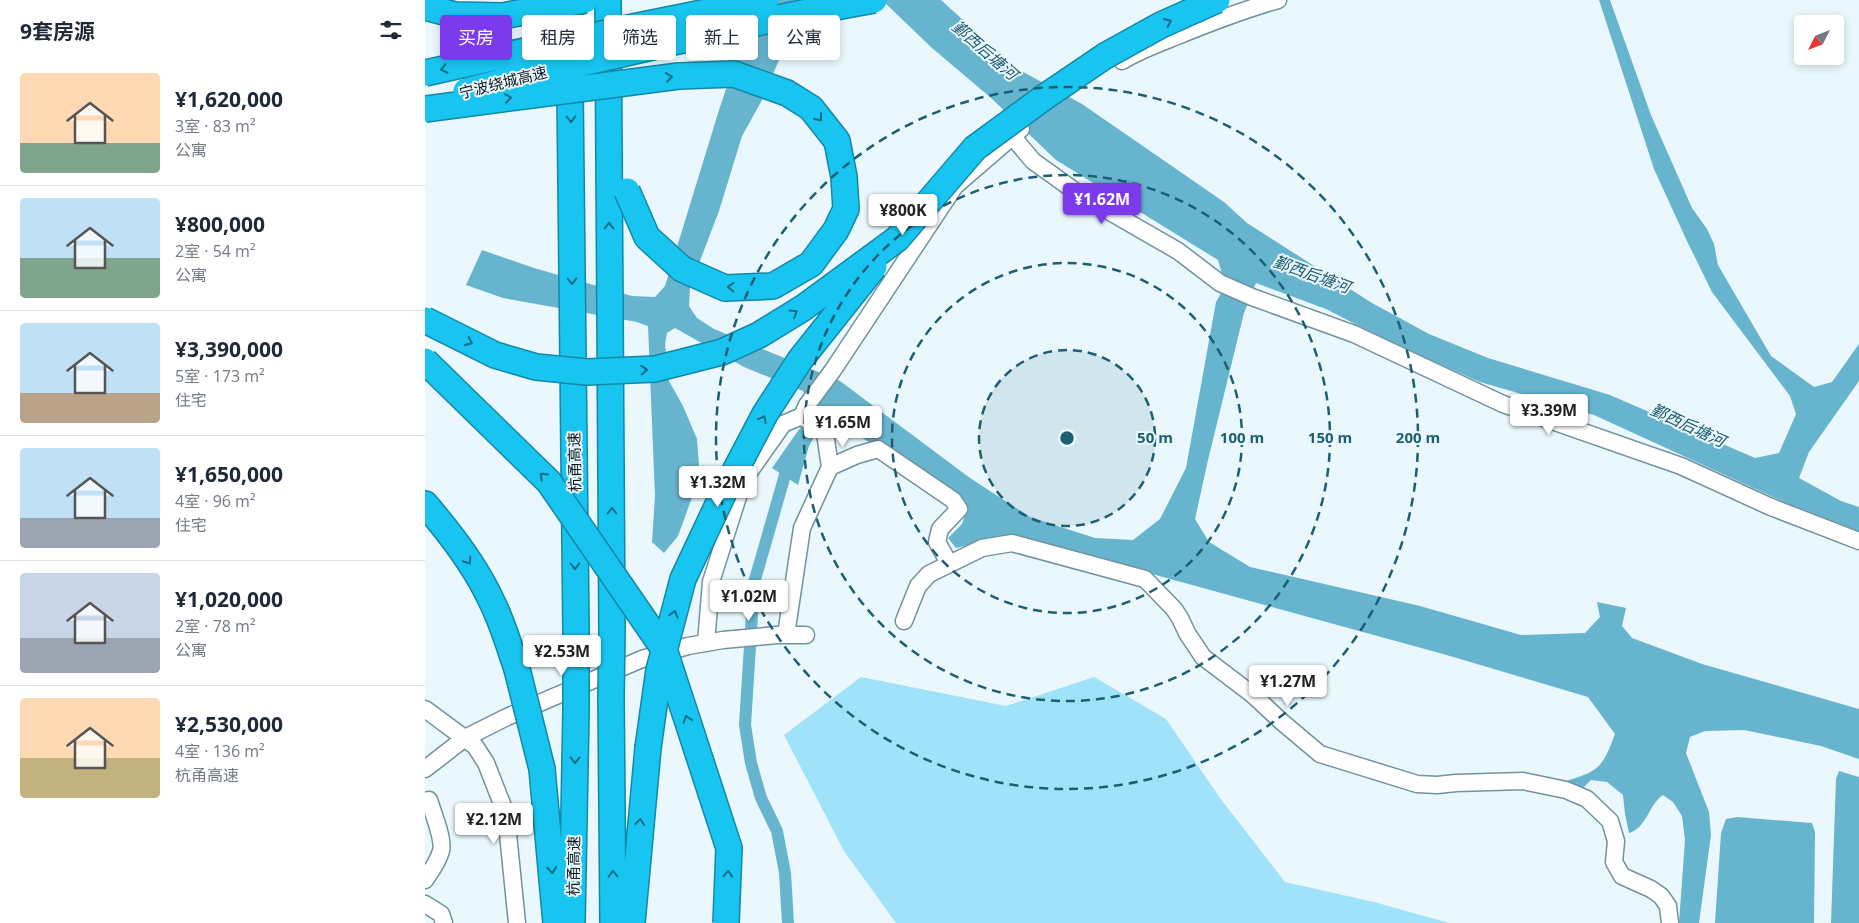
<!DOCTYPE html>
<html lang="zh">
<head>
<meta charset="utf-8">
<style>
  :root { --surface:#fff; --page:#f2f2f3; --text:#1f2937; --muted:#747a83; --line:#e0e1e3; --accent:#7c3aed }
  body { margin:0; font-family:"Open Sans","Noto Sans SC",sans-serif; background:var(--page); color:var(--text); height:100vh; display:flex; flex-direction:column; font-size:19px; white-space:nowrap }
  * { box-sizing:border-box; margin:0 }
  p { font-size:16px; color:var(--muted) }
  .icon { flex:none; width:28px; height:28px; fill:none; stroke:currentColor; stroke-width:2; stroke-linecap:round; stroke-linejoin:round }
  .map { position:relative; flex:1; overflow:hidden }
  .drawer { display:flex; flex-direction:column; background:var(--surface); width:425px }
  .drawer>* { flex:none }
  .hud { position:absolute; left:15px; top:15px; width:475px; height:45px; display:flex; gap:10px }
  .needle { width:32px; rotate:228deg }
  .fabs { position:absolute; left:1369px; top:15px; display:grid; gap:10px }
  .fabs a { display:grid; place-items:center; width:50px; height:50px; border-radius:5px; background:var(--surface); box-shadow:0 2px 8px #0003; font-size:25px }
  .price { position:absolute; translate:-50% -42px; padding:0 11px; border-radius:5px; background:#fff; color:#222; font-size:16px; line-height:32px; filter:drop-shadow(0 1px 2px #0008) }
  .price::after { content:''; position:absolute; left:50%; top:30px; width:15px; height:11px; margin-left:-8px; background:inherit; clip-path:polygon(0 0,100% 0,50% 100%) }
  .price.active { background:var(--accent); color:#fff }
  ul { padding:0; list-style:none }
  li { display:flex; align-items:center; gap:15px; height:125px; padding:0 20px }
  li+li { border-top:1px solid var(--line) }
  li span { display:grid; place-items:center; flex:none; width:140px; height:100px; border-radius:5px; color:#555 }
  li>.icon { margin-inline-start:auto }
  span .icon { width:60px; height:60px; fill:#fffc; stroke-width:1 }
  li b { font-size:21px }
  h2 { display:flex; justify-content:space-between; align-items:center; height:60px; padding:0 20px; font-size:21px }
  .tag { padding:0 18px; border-radius:5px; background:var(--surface); box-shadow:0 2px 8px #0003; font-size:18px; line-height:45px }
  .tag.active { background:var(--accent); color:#fff }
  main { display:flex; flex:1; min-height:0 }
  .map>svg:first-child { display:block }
</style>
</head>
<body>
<main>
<section class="drawer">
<h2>9套房源<svg class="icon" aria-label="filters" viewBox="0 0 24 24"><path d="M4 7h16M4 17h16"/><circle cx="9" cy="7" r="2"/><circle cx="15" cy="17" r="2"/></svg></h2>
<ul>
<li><span style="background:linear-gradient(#ffd9b3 70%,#7fa58c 0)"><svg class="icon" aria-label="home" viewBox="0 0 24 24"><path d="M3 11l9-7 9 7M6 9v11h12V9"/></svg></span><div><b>¥1,620,000</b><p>3室 · 83 m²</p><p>公寓</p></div></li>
<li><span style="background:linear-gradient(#bfe0f5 60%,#7fa58c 0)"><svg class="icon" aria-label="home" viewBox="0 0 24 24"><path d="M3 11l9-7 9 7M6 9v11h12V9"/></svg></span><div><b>¥800,000</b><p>2室 · 54 m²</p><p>公寓</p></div></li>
<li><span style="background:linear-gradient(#bfe0f5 70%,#b9a48a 0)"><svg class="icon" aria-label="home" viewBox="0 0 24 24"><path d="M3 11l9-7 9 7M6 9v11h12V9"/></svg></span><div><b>¥3,390,000</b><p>5室 · 173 m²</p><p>住宅</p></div></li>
<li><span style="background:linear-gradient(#bfe0f5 70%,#9aa5b1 0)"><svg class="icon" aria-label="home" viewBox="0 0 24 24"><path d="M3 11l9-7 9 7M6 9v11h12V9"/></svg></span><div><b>¥1,650,000</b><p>4室 · 96 m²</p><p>住宅</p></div></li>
<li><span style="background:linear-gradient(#c9d6e8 65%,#9aa5b1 0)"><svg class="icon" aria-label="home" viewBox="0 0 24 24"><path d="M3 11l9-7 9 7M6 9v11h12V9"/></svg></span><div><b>¥1,020,000</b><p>2室 · 78 m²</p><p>公寓</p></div></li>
<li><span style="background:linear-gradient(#ffd9b3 60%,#c2b280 0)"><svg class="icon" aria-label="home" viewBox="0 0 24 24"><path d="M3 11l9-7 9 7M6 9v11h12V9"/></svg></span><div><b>¥2,530,000</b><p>4室 · 136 m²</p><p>杭甬高速</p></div></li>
</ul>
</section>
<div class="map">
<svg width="1434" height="923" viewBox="0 0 1434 923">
  <rect width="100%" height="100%" fill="#eaf8fd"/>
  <path fill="#a0e2f9" d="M436,677L581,706L669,677L741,719L795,798L860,882L949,902L1024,923H471L419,851L359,735Z"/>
  <path fill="#66b4ce" d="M331,0H370L360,46L336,102L317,136L294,211L265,287L264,306L272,318L289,329L415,381L545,478L605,517L670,538L708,540L735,519L761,468L791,302C802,285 798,278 793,260L631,160L565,97L507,48L457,0H516L591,68L657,104L799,202L822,223L947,303L1004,334L1063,358L1185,395L1330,458L1354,453L1371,414L1365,396L1287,292L1261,239L1229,169L1174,0H1185L1226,115L1267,208L1282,229L1289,244L1293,265L1346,356L1389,387L1407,382L1434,344V381L1384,452L1374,478L1416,501L1434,507V531L1361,503L1169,415L1055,382L971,345L901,309L831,283L819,313L783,460L770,519L784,542L825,567L995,606L1096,635L1160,633L1175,617L1172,602L1201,608L1197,626L1207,638L1277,664L1434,709V759L1396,746L1319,730L1280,731L1265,737L1261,753L1284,812L1286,835L1274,923H1254L1260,840L1257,816L1248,802L1238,795C1224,804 1221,829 1204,833L1200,814L1198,795L1182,782L1166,780L1154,792L1138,782C1174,771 1177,769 1190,734L1163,697L1018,654L687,563L553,543L531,548L523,538L537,524L541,511L449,445L416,425L405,422H397L384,446L373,485L347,468L387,411L378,391L319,367L250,328L242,333L240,344L244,381L258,406L272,439L274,465L269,492L253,536L239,553L227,542L230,496L223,326L212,322L78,298L41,285L57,250L109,268L207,296L230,297L240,286L294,110Z
    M1414,771L1434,777V923H1406L1411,779Z
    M1312,817L1387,823L1390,832L1389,923H1290L1296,833L1301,819Z"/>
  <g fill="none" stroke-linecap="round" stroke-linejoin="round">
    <path stroke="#66b4ce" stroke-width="12" d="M363,923L360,873L352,831L336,798L326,763L320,725L329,583L364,461"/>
    <defs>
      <path id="minor" d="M697,61C713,51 732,44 750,37C784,23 818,10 853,0
        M587,136L608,161L654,194L753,251L795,283L827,297L929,334L1078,404L1256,466L1346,507L1434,541
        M377,416L400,433L405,467
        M479,621L493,586L504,574L557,548L587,543L720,579L749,609L755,618L762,633L778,657L828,695L857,722L895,754L992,784L1012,785L1031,783L1098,781L1141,790L1162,799L1185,821L1191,841L1189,862L1197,876L1226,889L1236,896L1243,906L1245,923
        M361,635L377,528L405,467L432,455L453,449L528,500L534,509L515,529L512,542L524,563
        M281,643L286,582L318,481L358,424L377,416L382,405L408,370L530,186L596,129
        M0,709L50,746L61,763L81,814L92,923
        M0,769L40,738L82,717L217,659L263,646L298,640L352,635H381
        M0,880C6,871 13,862 16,851C19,839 8,813 4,800
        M0,904L16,914L19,923"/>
      <path id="highway" d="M144,0L151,631
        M183,0L187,630
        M0,504C25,533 50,565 66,600C77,621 84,646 92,669
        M186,697L188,923
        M117,769L131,923
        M147,923L151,711
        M207,923L223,748"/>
    </defs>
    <use href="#minor" stroke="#72929d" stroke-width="19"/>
    <use href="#highway" stroke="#1388a6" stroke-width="28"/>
    <use href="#minor" stroke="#fff" stroke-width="16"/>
    <use href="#highway" stroke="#18c5f0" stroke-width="25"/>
    <defs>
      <path id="highway-bridge" d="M0,7L30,15L78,16L160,0
        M0,73L213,26L341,0
        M41,91L83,80L367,15L449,0
        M0,109L254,76L309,74L362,93L386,108L412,141L419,177L421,209L411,230L386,264L348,286L300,288L257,269L222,237L202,191
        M0,320L70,355L111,367L162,372L230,369L297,352L334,335L378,308L472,239L550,148L621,96L680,56L736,25L792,0
        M0,361L124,482L239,649L304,848L301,923
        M151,631V711
        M92,669L117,769
        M186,697L187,630
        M223,748L234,670L258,579L298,494L340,414L375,360L449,267"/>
    </defs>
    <use href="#highway-bridge" stroke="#1388a6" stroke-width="28" stroke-linecap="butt"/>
    <use href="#highway-bridge" stroke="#18c5f0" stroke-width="25"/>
  </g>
  <defs><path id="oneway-chevron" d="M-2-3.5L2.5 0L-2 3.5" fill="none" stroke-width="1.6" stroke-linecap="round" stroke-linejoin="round" transform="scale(1.25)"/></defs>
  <g stroke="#126e86">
    <use href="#oneway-chevron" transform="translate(743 22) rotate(-24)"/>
    <use href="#oneway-chevron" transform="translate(19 69) rotate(168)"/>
    <use href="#oneway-chevron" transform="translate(244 77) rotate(-8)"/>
    <use href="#oneway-chevron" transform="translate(83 98) rotate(-8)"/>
    <use href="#oneway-chevron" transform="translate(394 118) rotate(52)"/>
    <use href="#oneway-chevron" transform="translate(146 119) rotate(89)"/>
    <use href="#oneway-chevron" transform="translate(184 226) rotate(-90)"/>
    <use href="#oneway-chevron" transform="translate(147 281) rotate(89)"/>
    <use href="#oneway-chevron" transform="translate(306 287) rotate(-178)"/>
    <use href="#oneway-chevron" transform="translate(369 313) rotate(-32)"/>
    <use href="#oneway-chevron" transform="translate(44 342) rotate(25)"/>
    <use href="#oneway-chevron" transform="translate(219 370) rotate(-3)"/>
    <use href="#oneway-chevron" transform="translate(338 419) rotate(-61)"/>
    <use href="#oneway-chevron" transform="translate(118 476) rotate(-136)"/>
    <use href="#oneway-chevron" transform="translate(187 511) rotate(-90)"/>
    <use href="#oneway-chevron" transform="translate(43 561) rotate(57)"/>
    <use href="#oneway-chevron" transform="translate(150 566) rotate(89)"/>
    <use href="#oneway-chevron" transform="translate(249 614) rotate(-75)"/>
    <use href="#oneway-chevron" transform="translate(262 719) rotate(-108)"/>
    <use href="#oneway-chevron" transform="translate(150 760) rotate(91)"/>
    <use href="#oneway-chevron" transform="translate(215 822) rotate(-84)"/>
    <use href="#oneway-chevron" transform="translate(127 870) rotate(85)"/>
    <use href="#oneway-chevron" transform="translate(188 874) rotate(-91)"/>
    <use href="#oneway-chevron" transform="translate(303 874) rotate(-87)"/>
  </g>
  <circle cx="642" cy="438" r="88" fill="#1c5f73" fill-opacity=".12"/>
  <g fill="none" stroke="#1c5f73" stroke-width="2.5" stroke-dasharray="9 6">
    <circle cx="642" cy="438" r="88"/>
    <circle cx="642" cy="438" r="175"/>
    <circle cx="642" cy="438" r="263"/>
    <circle cx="642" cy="438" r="351"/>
  </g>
  <g text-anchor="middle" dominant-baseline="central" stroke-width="4" stroke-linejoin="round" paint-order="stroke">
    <g font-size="15" fill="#0b171c" stroke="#eaf8fd">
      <text transform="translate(78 82) rotate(-14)">宁波绕城高速</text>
      <text transform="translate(149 462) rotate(-91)">杭甬高速</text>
      <text transform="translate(148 866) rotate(-89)">杭甬高速</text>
    </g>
    <g font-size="16" font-style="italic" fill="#1c5b6e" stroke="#eaf8fd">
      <text transform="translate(560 50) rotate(41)">鄞西后塘河</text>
      <text transform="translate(887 274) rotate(20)">鄞西后塘河</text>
      <text transform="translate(1263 425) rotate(25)">鄞西后塘河</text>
    </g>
  </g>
  <circle cx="642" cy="438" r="8" fill="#1c5f73" stroke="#eaf8fd" stroke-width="2.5"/>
  <g font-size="15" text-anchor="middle" font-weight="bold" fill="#1c5f73" stroke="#eaf8fd" stroke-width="4" stroke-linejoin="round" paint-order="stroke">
    <text x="730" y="443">50 m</text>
    <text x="817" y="443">100 m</text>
    <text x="905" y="443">150 m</text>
    <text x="993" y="443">200 m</text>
  </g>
</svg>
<div class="fabs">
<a><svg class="needle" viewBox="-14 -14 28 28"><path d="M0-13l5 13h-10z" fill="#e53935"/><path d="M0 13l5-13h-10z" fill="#747a83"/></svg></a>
</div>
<b class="price active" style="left:677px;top:225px">¥1.62M</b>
<b class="price" style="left:478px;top:236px">¥800K</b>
<b class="price" style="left:1124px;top:436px">¥3.39M</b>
<b class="price" style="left:418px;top:448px">¥1.65M</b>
<b class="price" style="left:293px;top:508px">¥1.32M</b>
<b class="price" style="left:324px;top:622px">¥1.02M</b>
<b class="price" style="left:137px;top:677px">¥2.53M</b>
<b class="price" style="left:863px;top:707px">¥1.27M</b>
<b class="price" style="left:69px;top:845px">¥2.12M</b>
<div class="hud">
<a class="tag active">买房</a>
<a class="tag">租房</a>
<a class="tag">筛选</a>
<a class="tag">新上</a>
<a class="tag">公寓</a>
</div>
</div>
</main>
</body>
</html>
